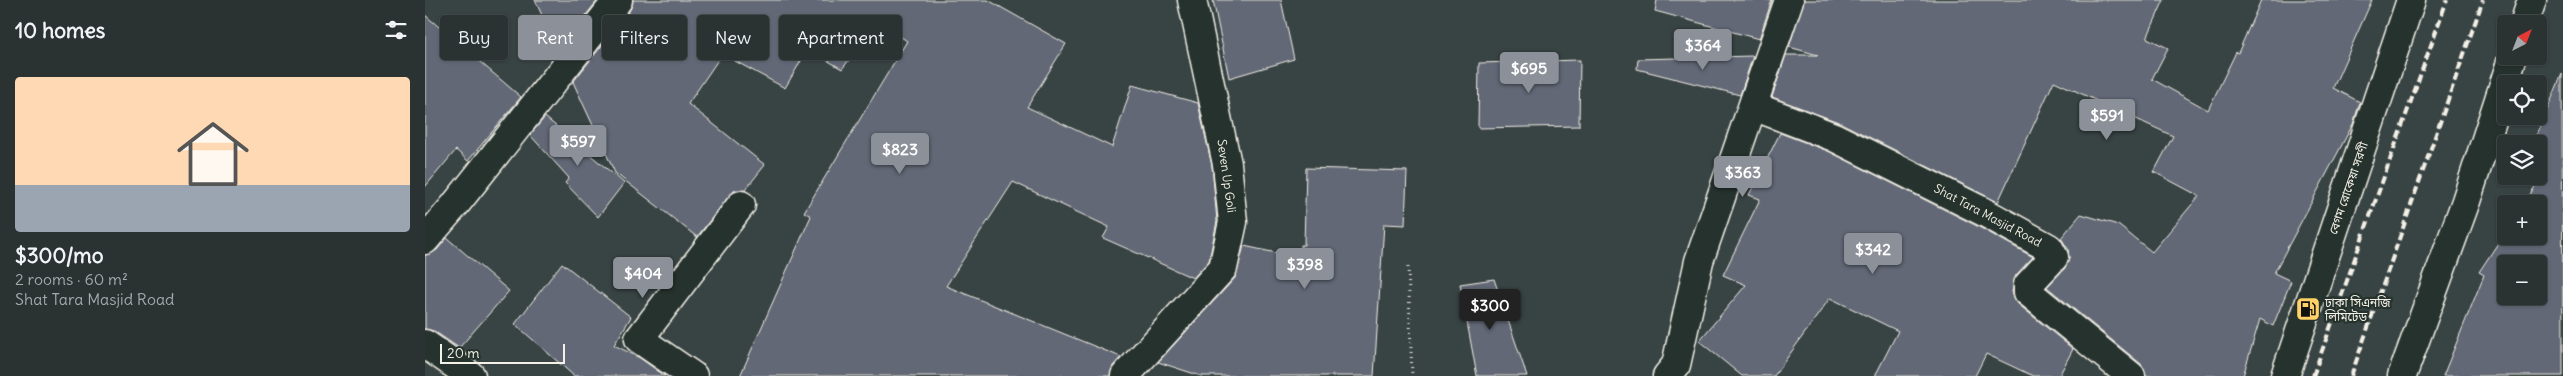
<!DOCTYPE html>
<html lang="en">
<head>
<meta charset="utf-8">
<style>
  :root { --surface:#2a3232; --page:#363e3e; --text:#f1f3f6; --muted:#a5aaac; --line:#464d4d; --accent:#8c9099 }
  body { margin:0; font-family:Delius,"Noto Sans Bengali",sans-serif; background:var(--page); color:var(--text); height:100vh; display:flex; flex-direction:column; font-size:19px; white-space:nowrap }
  * { box-sizing:border-box; margin:0 }
  p { font-size:16px; color:var(--muted) }
  .icon { flex:none; width:28px; height:28px; fill:none; stroke:currentColor; stroke-width:2; stroke-linecap:round; stroke-linejoin:round }
  .map { position:relative; flex:1; overflow:hidden }
  .panel { display:flex; flex-direction:column; background:var(--surface); width:425px }
  .panel>* { flex:none }
  .banner { position:absolute; left:15px; top:15px; width:475px; height:45px; display:flex; gap:10px }
  .needle { width:32px; rotate:42deg }
  .buttons { position:absolute; left:2072px; top:15px; display:grid; gap:10px }
  .buttons a { display:grid; place-items:center; width:50px; height:50px; border-radius:5px; background:var(--surface); box-shadow:0 1px 4px #0004,0 0 0 1px var(--line); font-size:25px }
  .scale { position:absolute; left:15px; bottom:12px; width:125px; box-sizing:border-box; padding-left:5px; border:2px solid #f4f1e8; border-top:0; font-size:14px; line-height:18px; white-space:nowrap; color:#f4f1e8; -webkit-text-stroke:4px #26332d; paint-order:stroke }
  .price { position:absolute; translate:-50% -42px; padding:0 11px; border-radius:5px; background:var(--accent); color:#fff; font-size:16px; line-height:32px; filter:drop-shadow(0 1px 2px #0008) }
  .price::after { content:''; position:absolute; left:50%; top:30px; width:15px; height:11px; margin-left:-8px; background:inherit; clip-path:polygon(0 0,100% 0,50% 100%) }
  .price.active { background:#222; color:#fff }
  ul { padding:0; list-style:none }
  li { display:grid; align-content:center; gap:10px; height:265px; padding:0 15px }
  li+li { border-top:1px solid var(--line) }
  li span { display:grid; place-items:center; height:155px; border-radius:5px; color:#555 }
  li>.icon { margin-inline-start:auto }
  span .icon { width:90px; height:90px; fill:#fffc; stroke-width:1 }
  li b { font-size:21px }
  h2 { display:flex; justify-content:space-between; align-items:center; height:60px; padding:0 15px; font-size:21px }
  .pill { padding:0 18px; border-radius:5px; background:var(--surface); box-shadow:0 1px 4px #0004,0 0 0 1px var(--line); font-size:18px; line-height:45px }
  .pill.active { background:var(--accent); color:#fff }
  main { display:flex; flex:1; min-height:0 }
  .map>svg:first-child { display:block }
</style>
</head>
<body>
<main>
<section class="panel">
<h2>10 homes<svg class="icon" aria-label="filters" viewBox="0 0 24 24"><path d="M4 7h16M4 17h16"/><circle cx="9" cy="7" r="2"/><circle cx="15" cy="17" r="2"/></svg></h2>
<ul>
<li><span style="background:linear-gradient(#ffd9b3 70%,#9aa5b1 0)"><svg class="icon" aria-label="home" viewBox="0 0 24 24"><path d="M3 11l9-7 9 7M6 9v11h12V9"/></svg></span><div><b>$300/mo</b><p>2 rooms · 60 m²</p><p>Shat Tara Masjid Road</p></div></li>
</ul>
</section>
<div class="map">
<svg width="2138" height="376" viewBox="0 0 2138 376">
  <rect width="100%" height="100%" fill="#384343"/>
  <filter id="ink" filterUnits="userSpaceOnUse"><feTurbulence type="fractalNoise" baseFrequency=".02" numOctaves="2"/><feDisplacementMap in="SourceGraphic" scale="10" xChannelSelector="R" yChannelSelector="G"/><feConvolveMatrix kernelMatrix="1 2 1 2 8 2 1 2 1" color-interpolation-filters="sRGB"/></filter>
  <g filter="url(#ink)">
    <path fill="#626876" stroke="#f4f1e8" fill-rule="evenodd" d="M110,0H173L133,50Z
      M208,0H563L641,44L602,107L687,147L707,85L773,103L787,166L792,221L784,261L768,278L678,238L684,227L588,182L521,286L696,357L688,366L685,376H315L386,216L379,212L482,41L454,22L417,69L383,49L360,88L297,54L263,104L340,165L320,190H310L304,196L272,237L190,173L148,82L205,10Z
      M788,0H856L869,59L804,78Z
      M1232,0H1347L1334,39L1230,11Z
      M1379,0H1739L1722,38L1743,48L1727,79L1783,110L1811,52L1813,53L1836,0H1947L1908,88L1935,102L1928,124L1849,273L1866,281L1848,326L1835,319L1818,376H1721L1716,364L1622,287L1640,268L1644,259L1643,249L1636,238L1656,214L1693,225L1727,252L1774,196L1729,172L1748,136L1629,81L1573,202L1416,123L1347,97L1361,55H1393L1364,47Z
      M0,15L96,97L43,161L31,150L0,187Z
      M1328,56L1315,95L1212,69L1213,59Z
      M1155,60L1154,126L1053,128L1054,63Z
      M2137,74L2138,376H2018L2059,275L2054,272L2081,231V236H2114V204H2099L2111,185L2095,176H2114V144H2108ZM2081,264H2114V296H2081Z
      M120,117L199,183L173,217L140,183L144,178L105,135Z
      M1355,133L1403,151L1552,226L1608,257L1591,275L1587,292L1593,304L1648,349L1634,376H1608L1561,354L1550,376H1450L1473,331L1405,298L1349,376H1317L1274,341L1321,285L1298,275L1335,199L1324,195Z
      M881,168L982,171L980,225L959,224L949,376H776L733,362L810,278L819,246L875,258L876,245H879Z
      M22,238L84,291L34,348L9,331L0,329V255L12,250Z
      M137,263L206,317L189,345L215,358L240,376H149L90,324Z
      M1069,279L1102,376H1052L1035,284Z"/>
    <g fill="none" stroke-linecap="round" stroke-linejoin="round">
      <defs>
        <path id="street" d="M1328,106L1409,137L1559,212L1624,248L1629,257L1603,285V292L1706,376
          M0,240L30,205L193,0
          M0,344L46,376
          M268,376L214,339L316,205
          M700,376L798,268L808,222L802,164L767,0
          M1242,376L1251,365L1274,261L1364,0"/>
        <path id="primary" d="M2099,24L2107,0
          M1860,376L1986,0
          M1977,376L2041,201L2088,56"/>
      </defs>
      <use href="#street" stroke="#f4f1e8" stroke-width="31"/>
      <use href="#primary" stroke="#f4f1e8" stroke-width="31"/>
      <path stroke="#f4f1e8" stroke-width="3" stroke-dasharray="1 4" stroke-linecap="butt" d="M983,267L987,376"/>
      <use href="#street" stroke="#26332d" stroke-width="28"/>
      <use href="#primary" stroke="#26332d" stroke-width="28"/>
      <path stroke="#f4f1e8" stroke-width="4" stroke-dasharray="8 4" stroke-linecap="butt" d="M1888,376L2022,0
        M1926,376L2058,0"/>
    </g>
  </g>
  <defs>
    <symbol id="fuel-square" viewBox="-11 -11 22 22"><rect x="-9" y="-9" width="18" height="18" rx="4" fill="#ffd166" stroke="#26332d"/><path d="M-5.5-6h7V0h2V4h1.3V-2.5L3-4.5l.8-.8L6-3V5H2.5V1h-1V6h-7ZM-4.2-4.7v3.2H.2V-4.7Z" fill="#111"/></symbol>
  </defs>
  <g fill-rule="evenodd">
    <use href="#fuel-square" x="1869" y="295" width="28" height="28"/>
  </g>
  <g text-anchor="middle" dominant-baseline="central" stroke-width="4.5" stroke-linejoin="round" paint-order="stroke">
    <g font-size="12" fill="#f4f1e8" stroke="#26332d">
      <text transform="translate(802 176) rotate(82)">Seven Up Goli</text>
      <text transform="translate(1923 188) rotate(-71)">বেগম রোকেয়া সরণী</text>
      <text transform="translate(1563 215) rotate(28)">Shat Tara Masjid Road</text>
    </g>
    <g font-size="12" fill="#f4f1e8" stroke="#26332d" text-anchor="start">
      <text x="1900" y="302">ঢাকা সিএনজি<tspan x="1900" dy="14">লিমিটেড</tspan></text>
    </g>
  </g>
</svg>
<div class="buttons">
<a><svg class="needle" viewBox="-14 -14 28 28"><path d="M0-13l5 13h-10z" fill="#e53935"/><path d="M0 13l5-13h-10z" fill="#a5aaac"/></svg></a>
<a><svg class="icon" aria-label="locate" viewBox="0 0 24 24"><circle cx="12" cy="12" r="6"/><path d="M12 2v4M12 18v4M2 12h4M18 12h4"/></svg></a>
<a><svg class="icon" aria-label="layers" viewBox="0 0 24 24"><path d="M12 4l9 5-9 5-9-5zM3 14l9 5 9-5"/></svg></a>
<a>+</a>
<a>−</a>
</div>
<div class="scale">20 m</div>
<b class="price" style="left:1278px;top:71px">$364</b>
<b class="price" style="left:1104px;top:94px">$695</b>
<b class="price" style="left:1682px;top:141px">$591</b>
<b class="price" style="left:153px;top:167px">$597</b>
<b class="price" style="left:475px;top:175px">$823</b>
<b class="price" style="left:1318px;top:198px">$363</b>
<b class="price" style="left:1448px;top:275px">$342</b>
<b class="price" style="left:880px;top:290px">$398</b>
<b class="price" style="left:218px;top:299px">$404</b>
<b class="price active" style="left:1065px;top:331px">$300</b>
<div class="banner">
<a class="pill">Buy</a>
<a class="pill active">Rent</a>
<a class="pill">Filters</a>
<a class="pill">New</a>
<a class="pill">Apartment</a>
</div>
</div>
</main>
</body>
</html>
